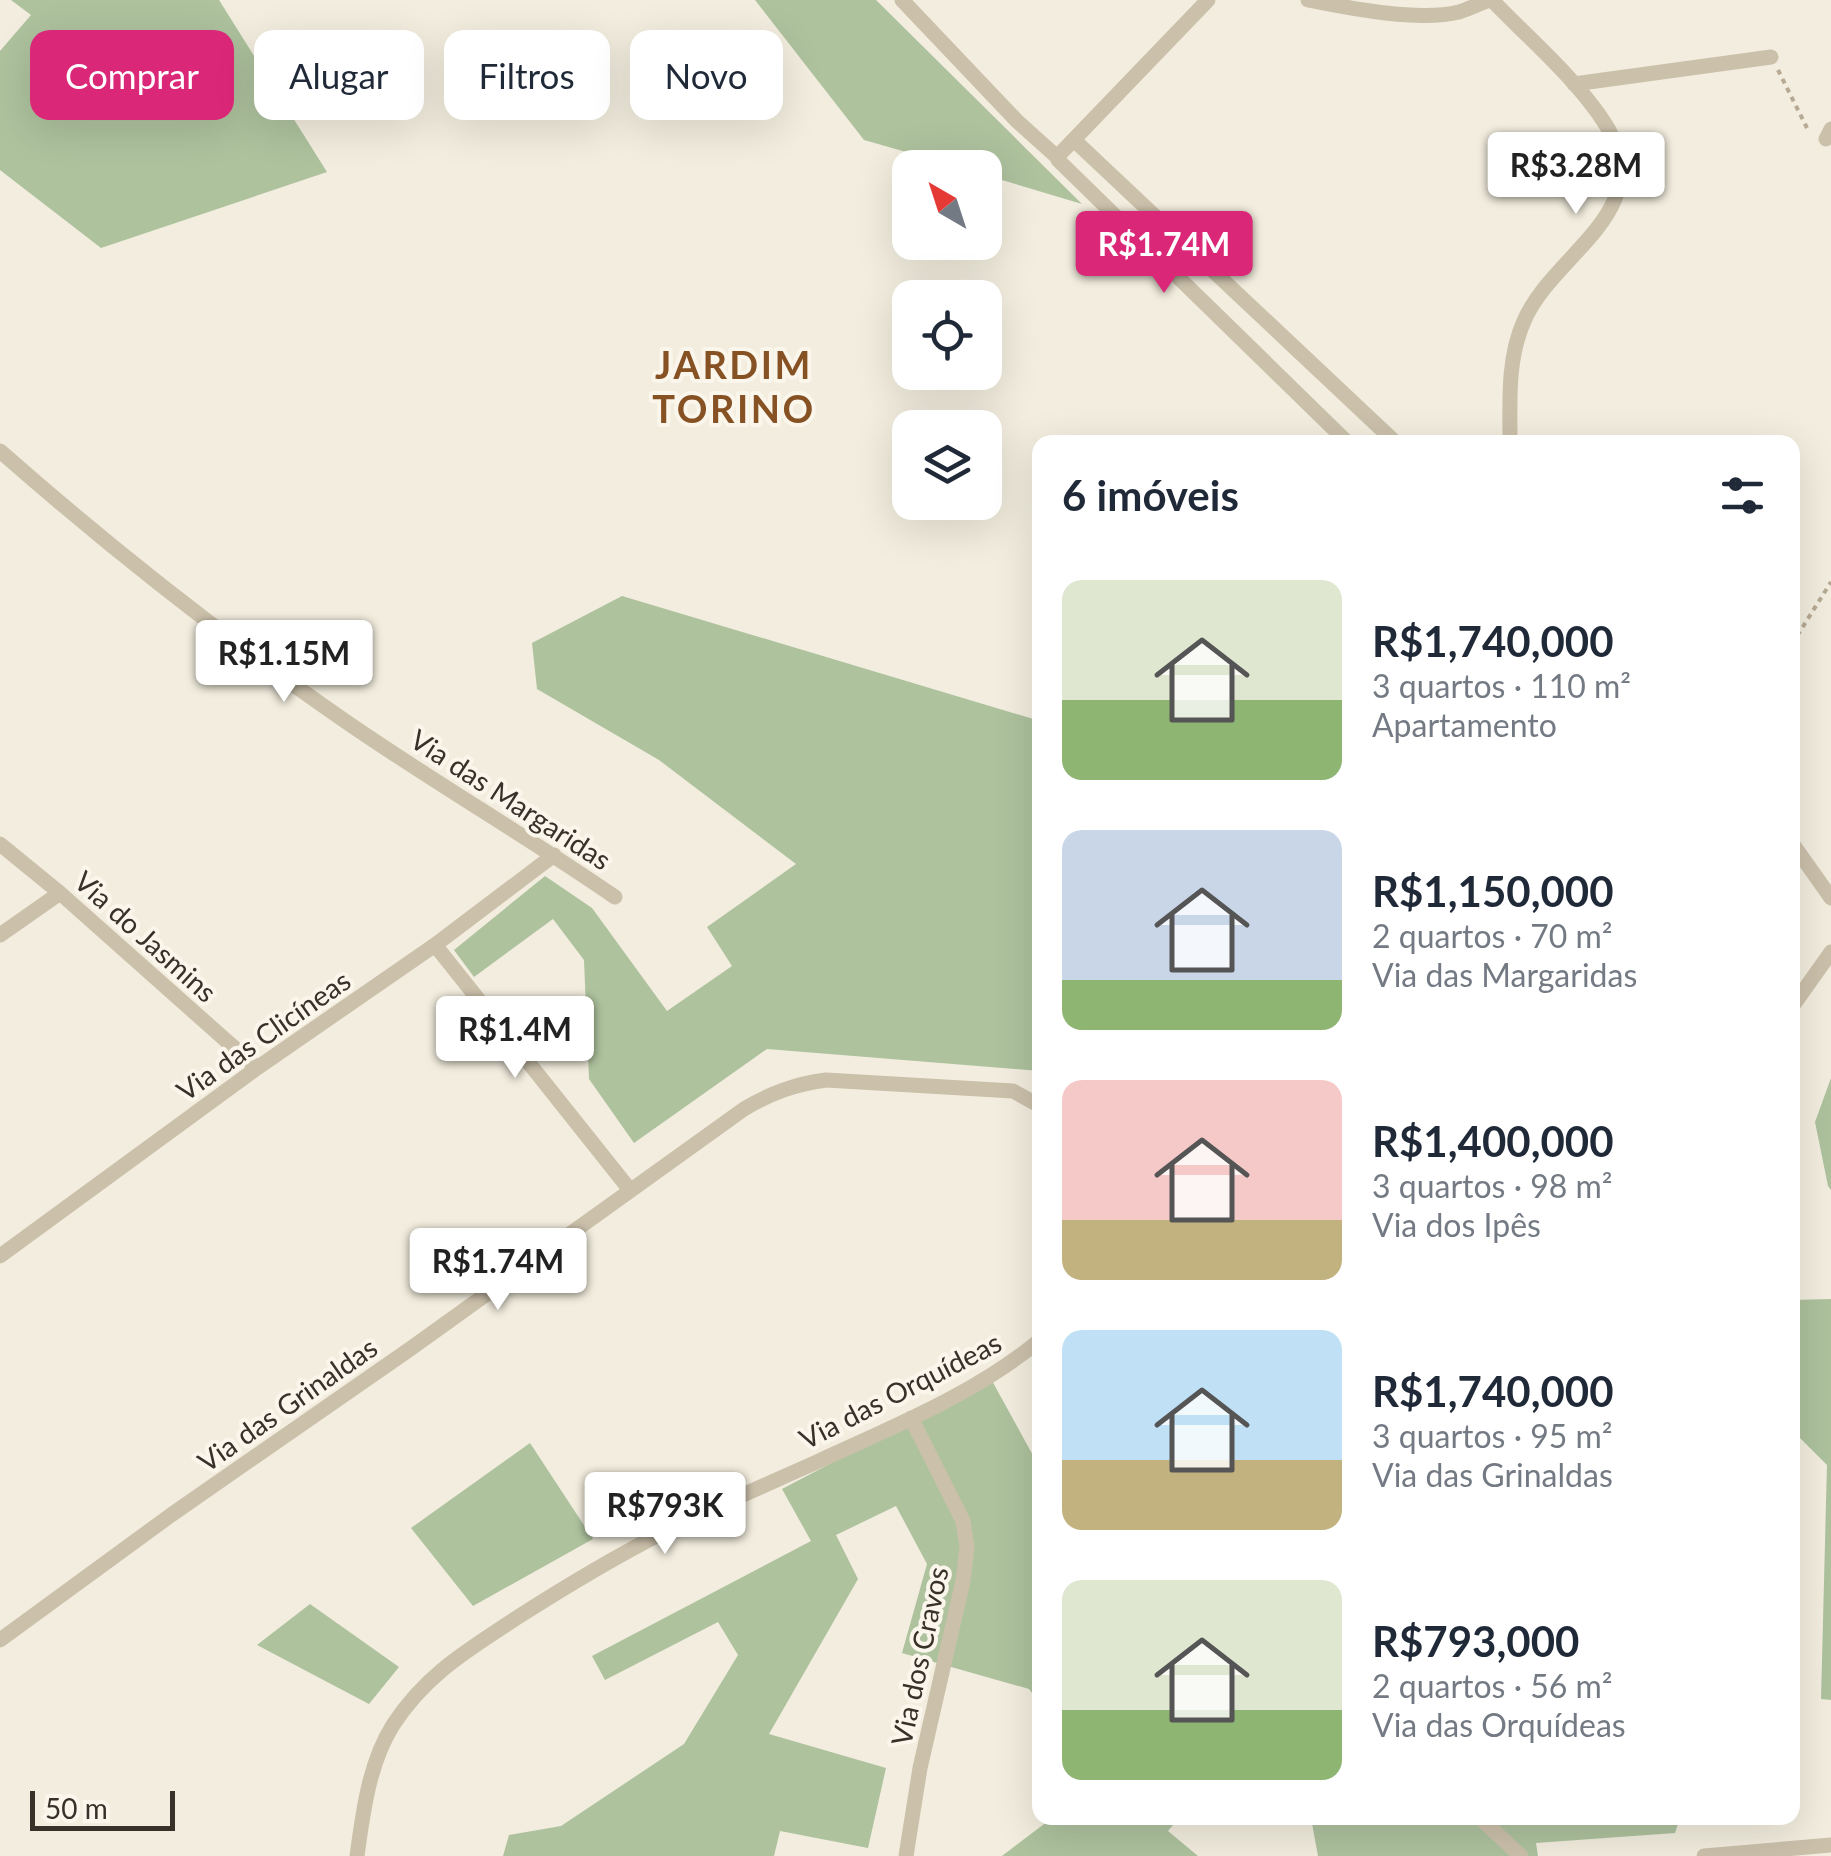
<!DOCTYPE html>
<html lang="pt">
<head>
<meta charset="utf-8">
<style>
  :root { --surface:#fff; --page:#f6f6f7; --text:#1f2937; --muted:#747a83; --accent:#db2777 }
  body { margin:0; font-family:Lato,sans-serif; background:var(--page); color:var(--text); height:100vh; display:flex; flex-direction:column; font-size:38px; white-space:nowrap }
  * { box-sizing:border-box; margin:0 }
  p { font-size:32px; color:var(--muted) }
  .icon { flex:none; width:55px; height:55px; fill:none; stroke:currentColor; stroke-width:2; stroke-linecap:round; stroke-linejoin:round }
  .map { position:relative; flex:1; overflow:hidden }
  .sheet { position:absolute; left:1032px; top:435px; width:768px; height:1390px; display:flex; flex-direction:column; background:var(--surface); border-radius:20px; box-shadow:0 10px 40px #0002 }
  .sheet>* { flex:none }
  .banner { position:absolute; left:30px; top:30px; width:852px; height:90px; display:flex; gap:20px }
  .needle { width:65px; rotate:321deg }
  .controls { position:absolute; left:892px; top:150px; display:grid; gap:20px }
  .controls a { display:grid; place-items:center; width:110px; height:110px; border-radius:20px; background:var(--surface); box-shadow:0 10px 40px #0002; font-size:50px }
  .scale { position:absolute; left:30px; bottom:25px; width:145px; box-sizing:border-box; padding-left:10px; border:5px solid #38312a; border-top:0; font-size:28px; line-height:35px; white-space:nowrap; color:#38312a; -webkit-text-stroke:8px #faf6eb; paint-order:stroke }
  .price { position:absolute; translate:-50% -85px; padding:0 22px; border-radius:10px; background:#fff; color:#222; font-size:32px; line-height:65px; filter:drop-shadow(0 2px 5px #0008) }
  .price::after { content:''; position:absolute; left:50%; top:60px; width:30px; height:22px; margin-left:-15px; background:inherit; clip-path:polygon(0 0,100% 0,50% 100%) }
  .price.selected { background:var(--accent); color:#fff }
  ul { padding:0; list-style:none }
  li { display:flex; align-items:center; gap:30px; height:250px; padding:0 30px }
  li span { display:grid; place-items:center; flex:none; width:280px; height:200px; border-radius:20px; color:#555 }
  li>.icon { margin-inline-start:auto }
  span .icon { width:120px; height:120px; fill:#fffc; stroke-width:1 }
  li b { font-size:42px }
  h2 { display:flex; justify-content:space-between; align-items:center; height:120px; padding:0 30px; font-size:42px }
  .chip { padding:0 35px; border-radius:20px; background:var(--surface); box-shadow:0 10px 40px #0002; font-size:35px; line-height:90px }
  .chip.selected { background:var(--accent); color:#fff }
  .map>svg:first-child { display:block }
</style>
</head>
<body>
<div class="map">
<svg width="1831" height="1856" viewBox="0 0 1831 1856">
  <rect width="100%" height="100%" fill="#f2edde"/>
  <path fill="#aec29e" d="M11,0H219L327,172L101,248L0,170V51L31,15Z
    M755,0H876L1082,204L985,175V168L959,167L864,140Z
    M622,596L1040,721V1071L767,1049L634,1143L589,1079L584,960L553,919L474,977L454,950L545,876L592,908L667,1011L732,966L707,927L796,864L659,760L537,689L532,643Z
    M1831,1078V1190L1828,1186L1815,1122Z
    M1831,1299V1700L1821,1699L1827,1465L1793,1431L1792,1300Z
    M991,1379L1040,1468V1703L1029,1689L902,1653L927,1564L896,1506L836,1535L858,1579L769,1734L886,1768L868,1848L780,1831L774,1856H503L509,1835L561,1826L684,1744L738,1655L718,1622L605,1680L592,1656L811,1541L782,1489Z
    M530,1443L593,1539L473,1606L411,1528Z
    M310,1604L399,1667L369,1704L257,1645Z
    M1052,1818H1179L1168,1831L1198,1856H1002Z
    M1311,1818H1680L1675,1833L1536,1843L1538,1856H1318Z"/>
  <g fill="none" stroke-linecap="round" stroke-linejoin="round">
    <path stroke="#b7aa94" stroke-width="4" stroke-dasharray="5 5" stroke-linecap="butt" d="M1778,70L1807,128
      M1792,644L1831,582"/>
    <path stroke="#cbc0aa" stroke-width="15" d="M902,0L1017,121L1057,157
      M1208,0L1057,157L1058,160L1347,442
      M1308,0C1348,8 1419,22 1459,12C1469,9 1479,4 1489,0
      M1492,0C1530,40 1576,78 1606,125C1659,212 1553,253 1524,321C1507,359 1510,402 1510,442
      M1574,84L1771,57
      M1826,139L1831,129
      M1074,140L1395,442
      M0,451C107,545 218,633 335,714C426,778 524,834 615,897
      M1792,843L1831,898
      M0,844L60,893L257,1068
      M0,935L60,893
      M435,945L630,1190
      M1792,1007L1831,952
      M0,1256L257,1068L435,945L554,855
      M0,1640L171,1515L410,1349L744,1109C771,1093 795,1084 826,1080L1013,1091L1040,1106
      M1480,1818L1521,1856
      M357,1856C363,1812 369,1763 393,1725C426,1674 468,1650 518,1617C565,1587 613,1558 662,1533C714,1507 768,1484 821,1460C897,1425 976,1393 1040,1340
      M906,1856L920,1768L963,1581L967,1547L963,1521L911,1418
      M1704,1856L1831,1845"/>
  </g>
  <g text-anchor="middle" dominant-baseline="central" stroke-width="8" stroke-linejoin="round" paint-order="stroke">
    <g font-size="28" fill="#38312a" stroke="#faf6eb">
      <text transform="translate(511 799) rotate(33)">Via das Margaridas</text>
      <text transform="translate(146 936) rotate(42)">Via do Jasmins</text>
      <text transform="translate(263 1035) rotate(-35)">Via das Clicíneas</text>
      <text transform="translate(900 1390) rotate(-27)">Via das Orquídeas</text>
      <text transform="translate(287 1404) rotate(-35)">Via das Grinaldas</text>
      <text transform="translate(919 1656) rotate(-78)">Via dos Cravos</text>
    </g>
    <g font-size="38" font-weight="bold" letter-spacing="2.5" fill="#865123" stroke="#faf6eb">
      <text x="734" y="364">JARDIM<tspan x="734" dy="44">TORINO</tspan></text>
    </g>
  </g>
</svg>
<div class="controls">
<a><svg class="needle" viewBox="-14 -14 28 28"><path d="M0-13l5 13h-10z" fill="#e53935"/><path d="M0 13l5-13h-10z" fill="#747a83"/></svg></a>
<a><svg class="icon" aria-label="locate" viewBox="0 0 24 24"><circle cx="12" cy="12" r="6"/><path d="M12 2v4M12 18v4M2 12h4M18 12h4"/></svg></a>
<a><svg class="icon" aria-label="layers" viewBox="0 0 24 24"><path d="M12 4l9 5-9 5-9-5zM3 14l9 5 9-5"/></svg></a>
</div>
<div class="scale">50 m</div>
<b class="price" style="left:1576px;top:217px">R$3.28M</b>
<b class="price selected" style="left:1164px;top:296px">R$1.74M</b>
<b class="price" style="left:284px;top:705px">R$1.15M</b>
<b class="price" style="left:515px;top:1081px">R$1.4M</b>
<b class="price" style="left:498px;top:1313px">R$1.74M</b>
<b class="price" style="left:665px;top:1557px">R$793K</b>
<div class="banner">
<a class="chip selected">Comprar</a>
<a class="chip">Alugar</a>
<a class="chip">Filtros</a>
<a class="chip">Novo</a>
</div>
<section class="sheet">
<h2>6 imóveis<svg class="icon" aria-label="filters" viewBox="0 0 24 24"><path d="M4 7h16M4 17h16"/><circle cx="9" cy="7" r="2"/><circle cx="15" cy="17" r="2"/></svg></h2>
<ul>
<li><span style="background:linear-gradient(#dfe7d0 60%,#8fb573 0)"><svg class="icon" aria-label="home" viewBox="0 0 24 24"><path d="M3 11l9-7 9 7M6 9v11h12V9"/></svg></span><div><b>R$1,740,000</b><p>3 quartos · 110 m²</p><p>Apartamento</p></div></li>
<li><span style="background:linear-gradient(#c9d6e8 75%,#8fb573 0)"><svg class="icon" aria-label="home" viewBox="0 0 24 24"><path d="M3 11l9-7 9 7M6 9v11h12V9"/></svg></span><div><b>R$1,150,000</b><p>2 quartos · 70 m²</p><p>Via das Margaridas</p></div></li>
<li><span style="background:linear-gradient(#f6c9c9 70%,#c2b280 0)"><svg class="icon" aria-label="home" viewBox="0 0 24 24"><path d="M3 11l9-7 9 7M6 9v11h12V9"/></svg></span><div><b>R$1,400,000</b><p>3 quartos · 98 m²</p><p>Via dos Ipês</p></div></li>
<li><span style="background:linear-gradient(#bfe0f5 65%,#c2b280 0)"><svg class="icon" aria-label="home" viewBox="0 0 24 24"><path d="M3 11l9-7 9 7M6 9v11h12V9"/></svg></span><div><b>R$1,740,000</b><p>3 quartos · 95 m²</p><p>Via das Grinaldas</p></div></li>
<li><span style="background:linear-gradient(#dfe7d0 65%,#8fb573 0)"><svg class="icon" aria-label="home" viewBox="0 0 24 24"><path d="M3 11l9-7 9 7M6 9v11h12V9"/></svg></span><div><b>R$793,000</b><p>2 quartos · 56 m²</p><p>Via das Orquídeas</p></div></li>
</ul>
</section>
</div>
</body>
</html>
